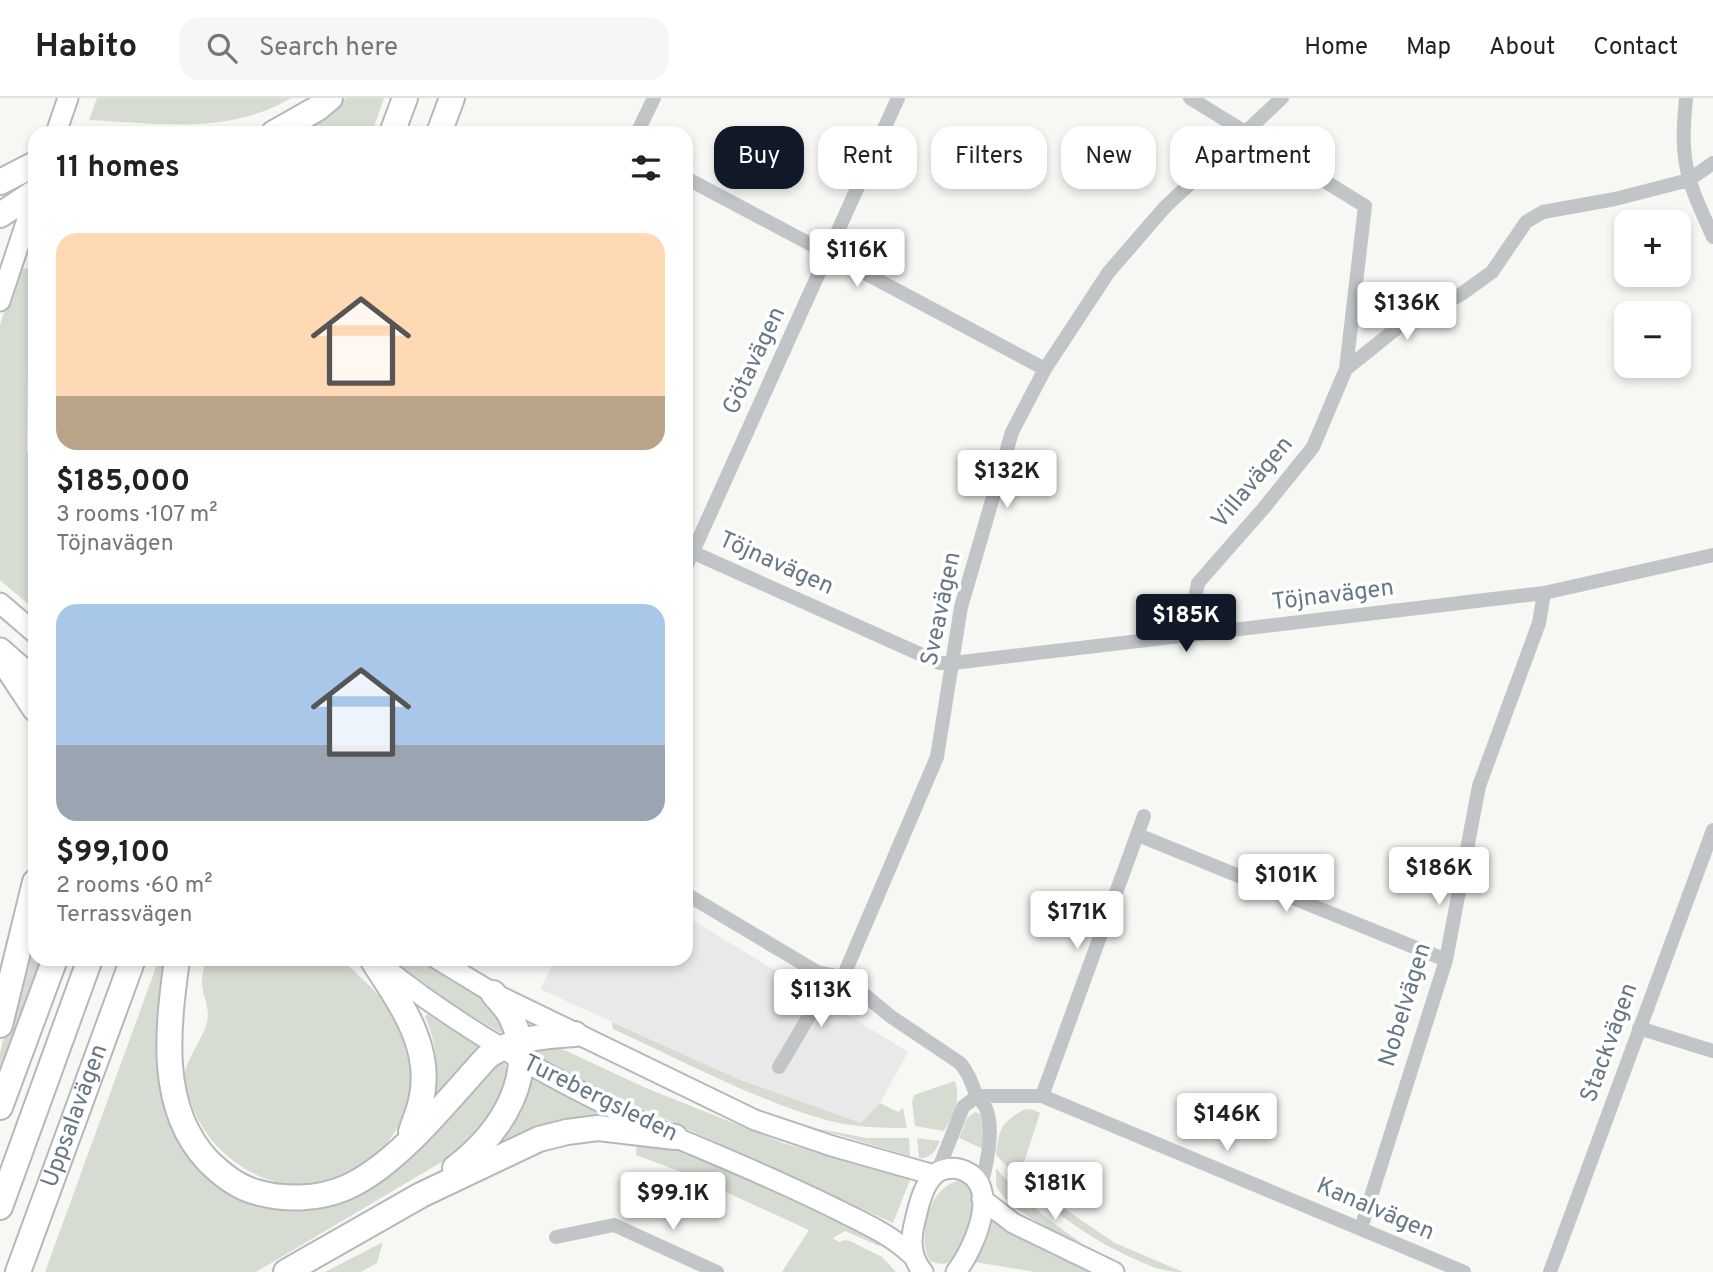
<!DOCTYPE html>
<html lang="en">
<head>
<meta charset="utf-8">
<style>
  :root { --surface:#fff; --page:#f6f6f6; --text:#222; --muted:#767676; --line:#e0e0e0; --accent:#111827 }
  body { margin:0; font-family:Overpass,sans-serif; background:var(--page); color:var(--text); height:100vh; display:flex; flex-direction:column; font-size:26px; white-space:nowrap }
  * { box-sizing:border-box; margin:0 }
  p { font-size:23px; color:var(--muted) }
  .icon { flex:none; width:38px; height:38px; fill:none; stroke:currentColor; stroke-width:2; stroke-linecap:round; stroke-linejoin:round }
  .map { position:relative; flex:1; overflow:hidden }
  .drawer { position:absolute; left:28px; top:28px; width:665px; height:840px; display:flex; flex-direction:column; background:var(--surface); border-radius:21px; box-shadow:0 4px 10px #0003 }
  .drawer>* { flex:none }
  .banner { position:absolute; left:714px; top:28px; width:665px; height:63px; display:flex; gap:14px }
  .buttons { position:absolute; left:1614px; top:112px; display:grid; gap:14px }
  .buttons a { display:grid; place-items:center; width:77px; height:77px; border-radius:14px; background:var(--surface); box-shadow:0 4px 10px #0003; font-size:35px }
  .price { position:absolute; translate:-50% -60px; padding:0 16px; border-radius:7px; background:#fff; color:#222; font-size:23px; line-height:46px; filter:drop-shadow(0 2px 4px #0008) }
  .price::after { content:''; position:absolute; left:50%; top:42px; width:21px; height:16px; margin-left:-10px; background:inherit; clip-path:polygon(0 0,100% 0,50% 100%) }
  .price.active { background:var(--accent); color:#fff }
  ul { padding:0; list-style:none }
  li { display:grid; align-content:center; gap:14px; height:371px; padding:0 28px }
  li span { display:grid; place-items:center; height:217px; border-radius:21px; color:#555 }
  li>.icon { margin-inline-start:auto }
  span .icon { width:126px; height:126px; fill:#fffc; stroke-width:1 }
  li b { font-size:30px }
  h2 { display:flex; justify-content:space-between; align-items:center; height:84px; padding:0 28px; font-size:30px }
  .pill { padding:0 24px; border-radius:21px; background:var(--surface); box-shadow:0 4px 10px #0003; font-size:24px; line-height:63px }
  .pill.active { background:var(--accent); color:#fff }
  header { display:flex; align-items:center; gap:42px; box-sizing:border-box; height:98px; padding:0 35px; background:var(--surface); border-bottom:2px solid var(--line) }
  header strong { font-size:33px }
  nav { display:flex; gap:38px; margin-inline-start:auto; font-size:24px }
  .search { width:490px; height:63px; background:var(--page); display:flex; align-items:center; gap:18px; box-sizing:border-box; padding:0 24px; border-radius:21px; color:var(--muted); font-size:26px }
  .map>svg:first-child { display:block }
</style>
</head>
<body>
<header>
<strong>Habito</strong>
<div class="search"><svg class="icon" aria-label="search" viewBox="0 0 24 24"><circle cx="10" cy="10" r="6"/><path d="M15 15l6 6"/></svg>Search here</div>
<nav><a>Home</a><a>Map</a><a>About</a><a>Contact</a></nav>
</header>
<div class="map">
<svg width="1713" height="1174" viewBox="0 0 1713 1174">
  <rect width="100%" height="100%" fill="#f7f7f4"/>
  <path fill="#e8e9e8" d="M686,818L908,954L880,1005L861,1025L738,981L540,891L556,861H686Z"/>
  <path fill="#d7dcd3" d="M97,0H291C231,37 155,25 89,22Z
    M346,0H384L372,35H302L322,22Z
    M29,170L27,350L35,399V512L0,482V227L18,172Z
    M35,820V861H42L0,976V954Z
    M159,861H170L158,962L218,1083L346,1101L372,1090L398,1069L493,966L501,964L505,966L508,974L496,1014L464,1049L445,1062L256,1174H45Z
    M206,861H341C362,881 387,901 401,928C407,939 409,952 411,963C422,1032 355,1096 286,1086C257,1081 233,1066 214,1045C199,1027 186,1001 185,977C185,963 204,939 207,924C211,910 201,895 202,882C202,875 205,868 206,861Z
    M391,861H415L483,902L498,919L505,934L501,935L460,911Z
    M427,916L483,952L434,1000C439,972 437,945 425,919Z
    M612,924L738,981L861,1025L880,1005L898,1014L903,1010L907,1030C880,1030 852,1029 826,1022C753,1001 683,963 613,931Z
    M544,946L560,950L646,990L783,1045L910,1082L893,1125L602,992L531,955L529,947Z
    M530,979L611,1019L498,1048C513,1025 523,1005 530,979Z
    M955,983C961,1001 954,1017 944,1033L915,1028L912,1004L914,997Z
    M1025,1011L1034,1012L1040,1015L1019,1080L1115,1145L1183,1174C1160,1174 1148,1167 1128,1158C1076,1134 1035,1099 996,1057C999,1031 1001,1024 1025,1011Z
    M975,1014L983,1017V1051L959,1040L967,1020Z
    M815,1030L866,1040H909L910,1058Z
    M917,1040L940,1043C936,1052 931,1061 919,1060Z
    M637,1043L683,1052L825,1115L882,1144L879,1148L845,1133L833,1140L839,1144L845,1142L850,1143L882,1159L896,1174H782L809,1132L684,1075L636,1057Z
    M996,1070C1020,1099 1050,1124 1082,1145C1056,1135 1009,1113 996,1088Z
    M961,1082C984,1097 971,1157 947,1165C941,1167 935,1165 930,1163C916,1138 929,1087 961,1082Z
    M993,1120L1048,1155L1092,1174H1035L975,1164Z
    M383,1144L377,1165L361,1174H325Z"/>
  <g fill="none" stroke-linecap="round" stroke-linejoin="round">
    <defs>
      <path id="secondary" d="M56,35L68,0
        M0,203L35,98
        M0,505L35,535
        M1,550L35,580
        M437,861L493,895L755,1022L832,1048L934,1077
        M380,866C472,940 577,996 684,1043C736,1065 789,1087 840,1113C866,1126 891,1137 912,1157
        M982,1101L1013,1125L1114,1174
        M923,1174C910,1159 910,1141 915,1123C918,1109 923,1088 933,1078C939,1071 951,1069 959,1071C1005,1083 974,1151 956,1174"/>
      <g id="highway">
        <path d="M274,35L318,10L330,0"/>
        <path d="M392,35L405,0"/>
        <path d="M439,35L452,0"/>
        <path d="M0,84L35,66"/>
        <path d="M0,117L35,94"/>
        <path d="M0,558L35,611"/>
        <path d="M177,861C168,929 157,1009 208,1063C222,1077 237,1089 256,1094C284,1102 317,1102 345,1090C397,1068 449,1000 488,958C516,940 543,938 575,936"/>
        <path d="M372,861C399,904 434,948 421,1003C419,1013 414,1024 411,1034"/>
        <path d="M0,927L35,784"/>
        <path d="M0,1009L55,861"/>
        <path d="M455,1070C501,1035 541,975 510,917C506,909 498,902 493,895"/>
        <path d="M0,1109L90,861"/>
        <path id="s1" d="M18,1174L133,861"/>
        <path d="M286,1174L421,1097L539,1041L567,1034L598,1030L675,1039"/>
      </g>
    </defs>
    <use href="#secondary" stroke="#b3b9bd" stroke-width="23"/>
    <use href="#highway" stroke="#b4b8bb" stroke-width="28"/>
    <path stroke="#c1c5c8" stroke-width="14" d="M1190,0L1365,108L1346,271
      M1686,0C1684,22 1682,45 1686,66C1690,91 1703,116 1713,139
      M637,35L654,0
      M686,80L1045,271
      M686,449L692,454L940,565H953L1544,495L1713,457
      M686,469L898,0
      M1187,539L1198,485L1263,411L1313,349L1346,271L1402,226L1460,197L1492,174L1526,124L1543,114L1615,101L1689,82L1713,65
      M1138,737L1446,862
      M686,796L817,874L843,879L890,918L960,965C968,974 971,983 975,994C978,1001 985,1006 987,1013C994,1035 986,1070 980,1091
      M1639,930L1713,953
      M779,969L814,910L843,879L937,659L961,509L1012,334L1045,271L1108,175L1165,109L1282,0
      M977,998H1042L1464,1174
      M1042,998L1144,718
      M937,1075L963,1009L977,998
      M1361,1130L1446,862L1479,688L1539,525L1544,495
      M556,1139L614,1127L717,1174
      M1550,1174L1713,732"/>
    <use href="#secondary" stroke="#fff" stroke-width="19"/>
    <use href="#highway" stroke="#fff" stroke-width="24"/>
  </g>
  <g text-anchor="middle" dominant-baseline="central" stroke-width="7" stroke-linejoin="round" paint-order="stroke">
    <g font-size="24" fill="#677885" stroke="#fff">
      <text transform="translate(755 263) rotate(-65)">Götavägen</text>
      <text transform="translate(1253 385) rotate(-50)">Villavägen</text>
      <text transform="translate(776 466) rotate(24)">Töjnavägen</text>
      <text transform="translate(1333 498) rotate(-7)">Töjnavägen</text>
      <text transform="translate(942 511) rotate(-78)">Sveavägen</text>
      <text transform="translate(1406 907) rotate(-73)">Nobelvägen</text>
      <text transform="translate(1610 945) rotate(-70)">Stackvägen</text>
      <text transform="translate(600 1001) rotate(26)">Turebergsleden</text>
      <text stroke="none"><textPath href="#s1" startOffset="166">Uppsalavägen</textPath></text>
      <text transform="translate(1375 1112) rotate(23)">Kanalvägen</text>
    </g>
  </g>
</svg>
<div class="buttons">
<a>+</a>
<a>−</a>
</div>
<b class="price" style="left:857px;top:191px">$116K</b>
<b class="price" style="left:1407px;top:244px">$136K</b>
<b class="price" style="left:1007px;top:412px">$132K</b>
<b class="price active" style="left:1186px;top:556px">$185K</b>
<b class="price" style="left:1439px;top:809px">$186K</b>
<b class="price" style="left:1286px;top:816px">$101K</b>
<b class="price" style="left:1077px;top:853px">$171K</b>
<b class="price" style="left:821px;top:931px">$113K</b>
<b class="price" style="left:1227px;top:1055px">$146K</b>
<b class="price" style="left:1055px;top:1124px">$181K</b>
<b class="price" style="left:673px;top:1134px">$99.1K</b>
<div class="banner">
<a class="pill active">Buy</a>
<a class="pill">Rent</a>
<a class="pill">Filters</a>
<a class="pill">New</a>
<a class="pill">Apartment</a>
</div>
<section class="drawer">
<h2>11 homes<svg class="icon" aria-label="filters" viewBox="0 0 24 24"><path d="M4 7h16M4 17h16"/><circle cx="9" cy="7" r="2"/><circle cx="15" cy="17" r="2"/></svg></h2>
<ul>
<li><span style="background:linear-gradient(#ffd9b3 75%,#b9a48a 0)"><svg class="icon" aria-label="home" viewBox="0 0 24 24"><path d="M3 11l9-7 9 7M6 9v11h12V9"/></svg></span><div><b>$185,000</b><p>3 rooms · 107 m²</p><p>Töjnavägen</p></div></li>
<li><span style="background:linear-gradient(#a9c7e8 65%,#9aa5b1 0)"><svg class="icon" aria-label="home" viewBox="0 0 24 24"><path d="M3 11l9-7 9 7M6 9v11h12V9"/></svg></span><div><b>$99,100</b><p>2 rooms · 60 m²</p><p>Terrassvägen</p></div></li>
</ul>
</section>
</div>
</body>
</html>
